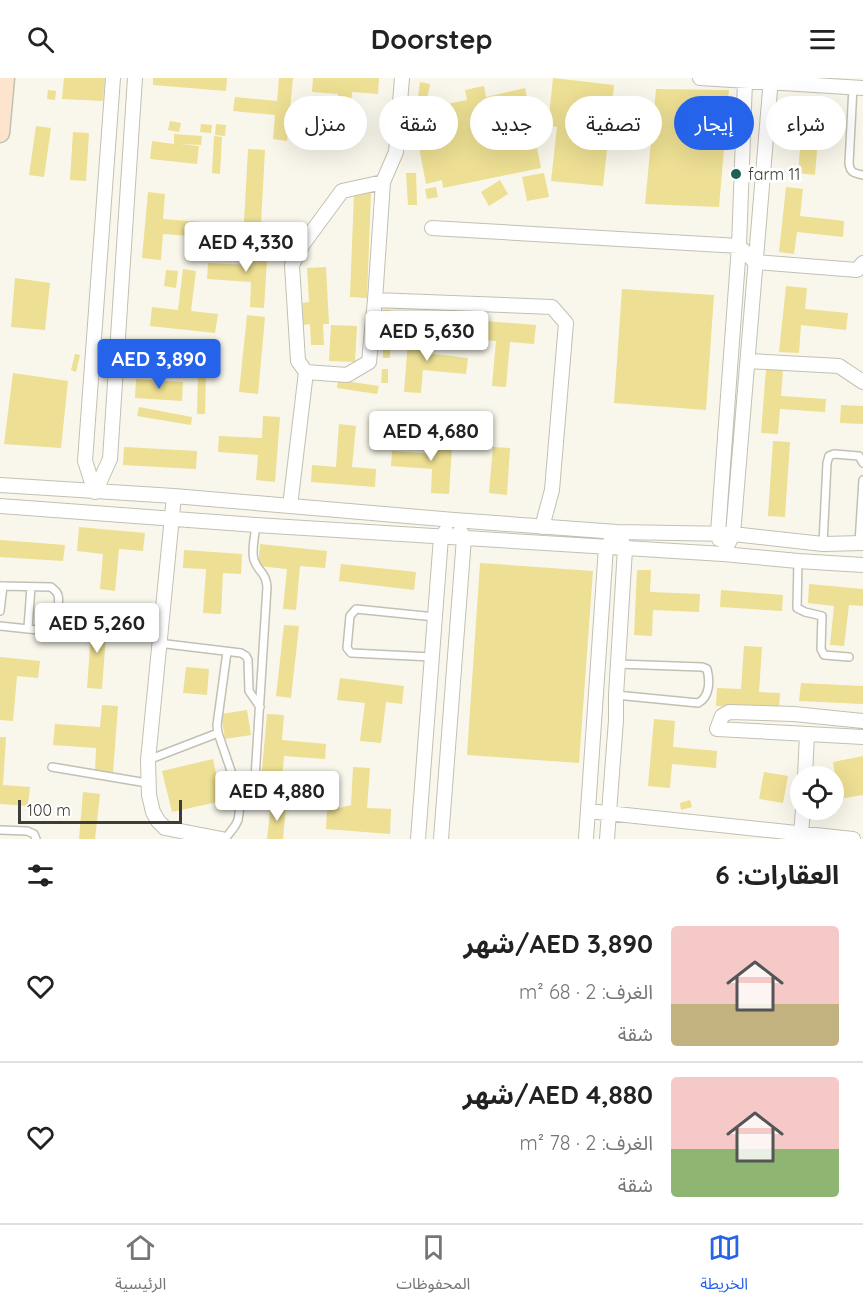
<!DOCTYPE html>
<html lang="ar">
<head>
<meta charset="utf-8">
<style>
  :root { --surface:#fff; --page:#f2f2f2; --text:#222; --muted:#767676; --line:#e0e0e0; --accent:#2563eb }
  body { margin:0; font-family:Quicksand,"Noto Sans Arabic",sans-serif; background:var(--page); color:var(--text); direction:rtl; height:100vh; display:flex; flex-direction:column; font-size:22px; white-space:nowrap }
  * { box-sizing:border-box; margin:0 }
  p { font-size:20px; color:var(--muted) }
  .icon { flex:none; width:33px; height:33px; fill:none; stroke:currentColor; stroke-width:2; stroke-linecap:round; stroke-linejoin:round }
  .map { position:relative; height:761px; overflow:hidden; direction:ltr }
  .sheet { display:flex; flex-direction:column; background:var(--surface); flex:1 }
  .sheet>* { flex:none }
  .top-card { position:absolute; left:18px; top:18px; width:828px; height:54px; direction:rtl; display:flex; gap:12px }
  .buttons { position:absolute; left:790px; top:688px; display:grid; gap:12px }
  .buttons a { display:grid; place-items:center; width:54px; height:54px; border-radius:50%; background:var(--surface); box-shadow:0 6px 24px #0002; font-size:30px }
  .scale { position:absolute; left:18px; bottom:15px; width:164px; box-sizing:border-box; padding-left:6px; border:3px solid #3d3c37; border-top:0; font-size:16px; line-height:21px; white-space:nowrap; color:#3d3c37; -webkit-text-stroke:4px #fff; paint-order:stroke }
  .price { position:absolute; translate:-50% -51px; padding:0 14px; border-radius:6px; background:#fff; color:#222; font-size:20px; line-height:39px; filter:drop-shadow(0 2px 3px #0008) }
  .price::after { content:''; position:absolute; left:50%; top:36px; width:18px; height:14px; margin-left:-9px; background:inherit; clip-path:polygon(0 0,100% 0,50% 100%) }
  .price.selected { background:var(--accent); color:#fff }
  ul { padding:0; list-style:none }
  li { display:flex; align-items:center; gap:18px; height:150px; padding:0 24px }
  li+li { border-top:2px solid var(--line) }
  li span { display:grid; place-items:center; flex:none; width:168px; height:120px; border-radius:6px; color:#555 }
  li>.icon { margin-inline-start:auto }
  span .icon { width:72px; height:72px; fill:#fffc; stroke-width:1 }
  li b { font-size:26px }
  h2 { display:flex; justify-content:space-between; align-items:center; height:72px; padding:0 24px; font-size:26px }
  .chip { padding:0 21px; border-radius:27px; background:var(--surface); box-shadow:0 6px 24px #0002; font-size:21px; line-height:54px }
  .chip.selected { background:var(--accent); color:#fff }
  header { display:flex; justify-content:space-between; align-items:center; height:78px; padding:0 24px; background:var(--surface); font-size:27px; font-weight:700 }
  .tab-bar { display:flex; justify-content:space-around; align-items:center; height:84px; border-top:2px solid var(--line); background:var(--surface); font-size:16px; color:var(--muted) }
  .tab-bar a { display:grid; justify-items:center; gap:3px }
  .tab-bar .selected { color:var(--accent) }
  .map>svg:first-child { display:block }
</style>
</head>
<body>
<header><svg class="icon" aria-label="menu" viewBox="0 0 24 24"><path d="M4 6h16M4 12h16M4 18h16"/></svg>Doorstep<svg class="icon" aria-label="search" viewBox="0 0 24 24"><circle cx="10" cy="10" r="6"/><path d="M15 15l6 6"/></svg></header>
<div class="map">
<svg width="863" height="761" viewBox="0 0 863 761">
  <rect width="100%" height="100%" fill="#f9f7eb"/>
  <path fill="#eddf93" d="M64,0H105L103,23L62,21Z
    M153,0H227L226,13L153,7Z
    M279,0H293L287,63L273,61L275,37L233,33L235,19L277,23Z
    M313,0H379L378,16L352,14L349,56L336,55L338,16L312,14Z
    M553,0L614,7L603,108L551,103L557,49L548,48Z
    M420,4L430,6L427,22L418,20Z
    M484,8L486,19L525,10L541,90L443,110L442,102L426,106L414,43L429,40L427,30L467,22L465,12Z
    M656,11L729,12L719,129L645,126Z
    M48,12L56,13L55,22L47,21Z
    M804,23L821,24L815,97L798,95Z
    M170,43L181,45L179,54L168,52Z
    M201,46L212,47L211,55L200,54Z
    M216,46L226,47L225,58L215,57Z
    M36,48L51,50L44,99L29,97Z
    M73,54L89,55L86,103L70,102Z
    M174,56L202,58L201,67L179,66L199,68L197,86L150,81L152,63L174,66Z
    M214,58L222,59L220,96L212,95Z
    M248,71L265,72L261,145L244,144Z
    M406,95H416L417,127H408Z
    M544,95L549,119L527,123L522,99Z
    M500,102L508,116L489,128L481,114Z
    M436,109L438,119L427,121L425,111Z
    M786,109L803,111L800,138L844,143L843,159L797,154L794,176L779,174Z
    M148,114L165,116L163,141L204,144L203,159L163,156L161,182L142,180Z
    M354,115H371L367,220L350,219Z
    M251,165L268,166L264,230L250,229L251,204L207,201L208,185L249,187Z
    M326,189L329,246H323L324,267H311L310,246L303,247L302,225L309,224L307,190Z
    M183,191L196,193L191,233L218,236L215,255L150,248L152,229L178,232Z
    M166,192L178,193L176,210L164,208Z
    M15,200L50,205L45,252L11,249Z
    M786,208L807,210L805,231L848,235L846,252L801,247L799,275L779,274Z
    M622,211L714,217L706,332L614,325Z
    M383,232H391L390,280H383Z
    M247,237L265,239L258,316L239,314Z
    M401,237L407,239L404,251L398,250Z
    M471,242L536,247L534,266L510,264L506,309L492,308L496,263L470,261Z
    M331,247L357,248L355,284L329,283Z
    M409,250L427,252L425,275L468,280L466,296L423,292L421,315L404,314Z
    M75,276L80,277L76,294L71,292Z
    M382,291H388V305H381Z
    M766,291L783,292L781,318L826,321L825,334L780,331L778,356L761,355Z
    M13,295L68,303L61,370L4,366Z
    M198,296H206L205,336H197Z
    M136,301L183,304L182,323L135,320Z
    M338,302L379,308L377,316L337,310Z
    M841,327L863,328V346L840,345Z
    M139,329L192,339L191,347L137,338Z
    M263,338L280,339L275,404L256,402L258,377L218,374L219,358L262,360Z
    M339,346L356,348L352,389L376,391L375,409L311,404L312,387L336,389Z
    M438,350L453,351L449,416L431,415L432,391L391,388L392,373L436,376Z
    M773,363L790,364L785,439L768,438Z
    M124,369L197,373L196,391L123,387Z
    M493,369L510,370L507,417L489,415Z
    M79,449L145,455L143,473L119,471L115,513L100,511L103,476L77,473Z
    M0,462L65,467L63,483L0,479Z
    M260,466L327,473L325,490L300,488L296,532L283,531L287,491L258,488Z
    M184,472L242,476L241,496L223,495L221,536L203,535L206,491L183,490Z
    M480,485L593,493L579,685L467,677Z
    M341,486L416,494L414,512L339,503Z
    M637,492H651L650,514L700,516L699,534L653,532L652,558L634,557Z
    M809,506L863,511V528L849,527L844,568L830,567L834,528L808,525Z
    M721,512L783,517L782,533L720,529Z
    M92,542L107,543L102,611L87,610Z
    M284,547L299,548L291,620L276,618Z
    M744,568L762,569L759,614L780,615L779,632L716,628L717,610L741,611Z
    M0,579L40,583L38,600L17,598L13,643L0,642Z
    M186,589L209,591L207,617L183,615Z
    M340,600L404,608L402,626L386,624L381,665L360,663L365,625L337,622Z
    M801,605L863,608V626L799,623Z
    M102,627L118,628L113,695L95,693L96,670L53,667L55,646L100,649Z
    M247,632L251,657L225,661L221,636Z
    M267,636L284,637L282,662L326,666L325,681L284,678L282,704L261,703Z
    M654,641L675,643L673,669L717,673L716,690L672,686L670,710L648,708Z
    M0,659H6L3,707L30,709L28,728L0,726Z
    M863,678V717L839,721L833,684Z
    M213,681L222,723L172,734L162,693Z
    M353,689L370,690L367,730L391,731L390,756L326,751L327,733L351,727Z
    M764,694L788,698L783,725L759,721Z
    M83,714L100,716L95,761H79Z
    M690,722L692,729L681,732L680,725Z
    M271,726L286,727L283,761H267Z"/>
  <g fill="none" stroke-linecap="round" stroke-linejoin="round">
    <defs>
      <path id="lane" d="M853,9L849,85C850,95 854,95 863,97
        M859,465L863,402
        M823,466L827,385L829,378L834,376L859,378L863,385
        M798,483L797,530L805,534L822,538L821,571L824,577L849,579
        M0,508L51,509C54,512 57,513 58,517C60,524 56,544 54,550L47,553L0,548
        M0,533L3,508
        M28,550L31,509
        M158,565L241,575L246,578L248,582L249,613L260,629
        M227,574L217,647L218,655L241,722
        M432,579L351,575L347,570L350,538L356,531L435,539
        M616,617L698,625C710,619 710,603 707,591L702,589L618,586
        M148,682L218,655
        M52,689L147,705
        M0,752L27,753L34,756L36,761
        M225,761L235,748L238,742L241,722L251,709L255,700L267,509C266,494 258,494 254,482C251,472 255,458 256,447"/>
      <path id="street" d="M700,0L863,10
        M432,150L739,168L755,184L857,192L863,185
        M375,222L383,104L396,74L402,0
        M748,283L839,288L863,304
        M306,294L347,297L369,284L375,222L552,229L566,245L552,412L542,449
        M0,407L174,418L454,442L617,454L733,456L823,466L863,465
        M95,414L110,381L135,0
        M95,414L85,383L113,0
        M174,418L148,682L149,717L153,734L158,743L165,750L222,761
        M0,428L256,447L723,476L798,483L863,487
        M290,428L306,294L298,283L292,187L303,166L342,113L383,104
        M719,461L718,455L739,168L745,3
        M723,476L733,456L771,0
        M863,643L794,636L729,634L722,638L717,651L863,659
        M805,699L807,656
        M588,733L853,761
        M801,755L803,732
        M418,761L441,459L446,453
        M441,761L464,460L460,453
        M586,761L606,469L611,463
        M607,761L616,642V617L625,471L622,464"/>
      <path id="secondary" d="M0,55L5,0"/>
    </defs>
    <use href="#lane" stroke="#c2c0b4" stroke-width="10"/>
    <use href="#street" stroke="#c2c0b4" stroke-width="16"/>
    <use href="#secondary" stroke="#c2c0b4" stroke-width="21"/>
    <use href="#lane" stroke="#fff" stroke-width="7"/>
    <use href="#street" stroke="#fff" stroke-width="14"/>
    <use href="#secondary" stroke="#fde5cd" stroke-width="18"/>
  </g>
  <circle fill="#1e6456" stroke="#fff" stroke-width="2" cx="736" cy="96" r="6"/>
  <g text-anchor="middle" dominant-baseline="central" stroke-width="6" stroke-linejoin="round" paint-order="stroke">
    <g font-size="16" fill="#3d3c37" stroke="#fff" text-anchor="start">
      <text x="748" y="96">farm 11</text>
    </g>
  </g>
</svg>
<div class="buttons">
<a><svg class="icon" aria-label="locate" viewBox="0 0 24 24"><circle cx="12" cy="12" r="6"/><path d="M12 2v4M12 18v4M2 12h4M18 12h4"/></svg></a>
</div>
<div class="scale">100 m</div>
<b class="price" style="left:246px;top:195px">AED 4,330</b>
<b class="price" style="left:427px;top:284px">AED 5,630</b>
<b class="price selected" style="left:159px;top:312px">AED 3,890</b>
<b class="price" style="left:431px;top:384px">AED 4,680</b>
<b class="price" style="left:97px;top:576px">AED 5,260</b>
<b class="price" style="left:277px;top:744px">AED 4,880</b>
<div class="top-card">
<a class="chip">شراء</a>
<a class="chip selected">إيجار</a>
<a class="chip">تصفية</a>
<a class="chip">جديد</a>
<a class="chip">شقة</a>
<a class="chip">منزل</a>
</div>
</div>
<section class="sheet">
<h2>العقارات: 6<svg class="icon" aria-label="filters" viewBox="0 0 24 24"><path d="M4 7h16M4 17h16"/><circle cx="9" cy="7" r="2"/><circle cx="15" cy="17" r="2"/></svg></h2>
<ul>
<li><span style="background:linear-gradient(#f6c9c9 65%,#c2b280 0)"><svg class="icon" aria-label="home" viewBox="0 0 24 24"><path d="M3 11l9-7 9 7M6 9v11h12V9"/></svg></span><div><b>AED 3,890/شهر</b><p>الغرف: 2 · 68 m²</p><p>شقة</p></div><svg class="icon" aria-label="heart" viewBox="0 0 24 24"><path d="M12 20l-8-8c-3-5 5-10 8-4 3-6 11-1 8 4z"/></svg></li>
<li><span style="background:linear-gradient(#f6c9c9 60%,#8fb573 0)"><svg class="icon" aria-label="home" viewBox="0 0 24 24"><path d="M3 11l9-7 9 7M6 9v11h12V9"/></svg></span><div><b>AED 4,880/شهر</b><p>الغرف: 2 · 78 m²</p><p>شقة</p></div><svg class="icon" aria-label="heart" viewBox="0 0 24 24"><path d="M12 20l-8-8c-3-5 5-10 8-4 3-6 11-1 8 4z"/></svg></li>
</ul>
</section>
<nav class="tab-bar">
<a class="selected"><svg class="icon" aria-label="map" viewBox="0 0 24 24"><path d="M3 6l6-2 6 2 6-2v14l-6 2-6-2-6 2zM9 4v14M15 6v14"/></svg>الخريطة</a>
<a><svg class="icon" aria-label="saved" viewBox="0 0 24 24"><path d="M7 4h10v16l-5-4-5 4z"/></svg>المحفوظات</a>
<a><svg class="icon" aria-label="home" viewBox="0 0 24 24"><path d="M3 11l9-7 9 7M6 9v11h12V9"/></svg>الرئيسية</a>
</nav>
</body>
</html>
